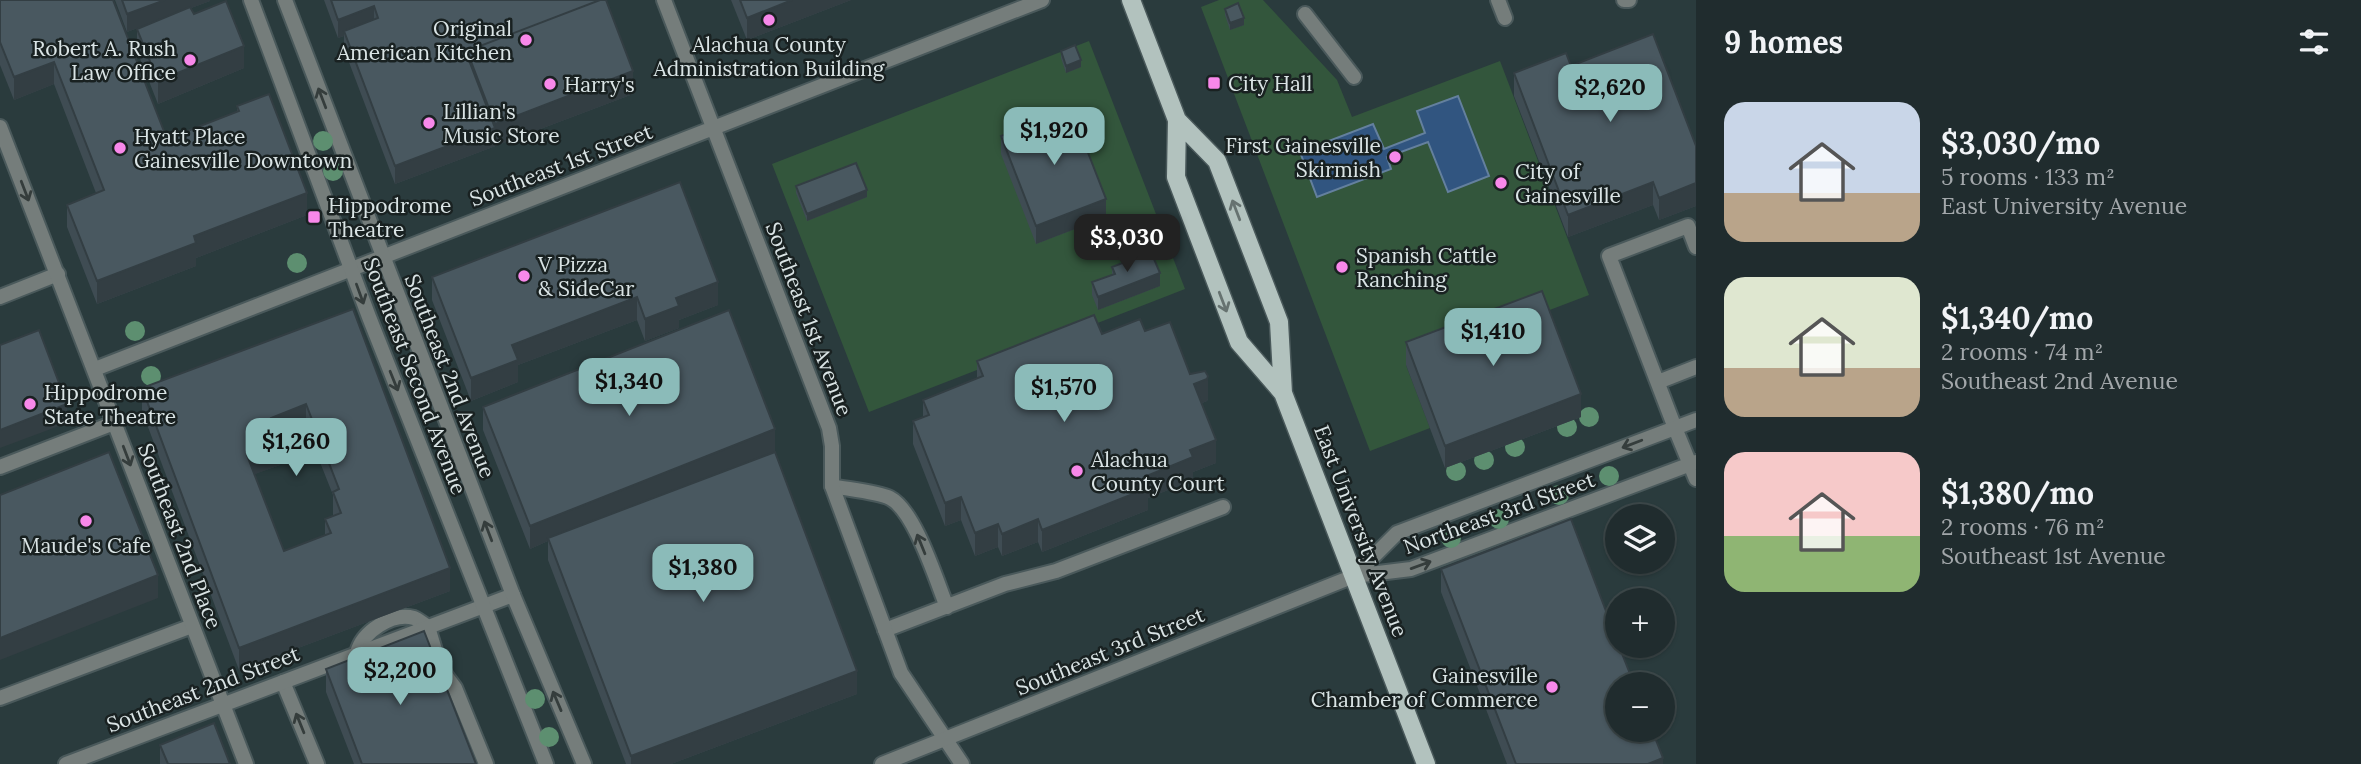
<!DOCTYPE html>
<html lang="en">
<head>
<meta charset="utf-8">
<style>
  :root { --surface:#202c2e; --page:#283436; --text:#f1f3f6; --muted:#a2a7aa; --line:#3d484a; --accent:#8bbbb9 }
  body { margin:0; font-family:Lora,serif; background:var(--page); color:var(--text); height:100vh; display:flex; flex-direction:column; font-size:26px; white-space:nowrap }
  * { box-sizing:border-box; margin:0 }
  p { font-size:23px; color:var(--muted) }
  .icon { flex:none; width:38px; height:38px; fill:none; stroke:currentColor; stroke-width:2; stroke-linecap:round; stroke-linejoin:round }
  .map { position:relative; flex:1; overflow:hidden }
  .sheet { display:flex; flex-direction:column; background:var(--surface); width:665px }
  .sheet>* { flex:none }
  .buttons { position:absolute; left:1605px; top:504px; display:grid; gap:14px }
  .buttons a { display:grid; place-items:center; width:70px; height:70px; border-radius:50%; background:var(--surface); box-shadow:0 2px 5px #0004,0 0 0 2px var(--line); font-size:35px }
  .price { position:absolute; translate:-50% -60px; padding:0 16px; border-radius:14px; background:var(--accent); color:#111; font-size:23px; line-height:46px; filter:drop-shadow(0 2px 4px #0008) }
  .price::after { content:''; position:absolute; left:50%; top:42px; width:21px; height:16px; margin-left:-10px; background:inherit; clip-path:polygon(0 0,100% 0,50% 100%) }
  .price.selected { background:#222; color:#fff }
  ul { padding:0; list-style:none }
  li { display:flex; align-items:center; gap:21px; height:175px; padding:0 28px }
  li span { display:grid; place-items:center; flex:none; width:196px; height:140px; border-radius:21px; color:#555 }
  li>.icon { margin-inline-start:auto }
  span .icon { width:84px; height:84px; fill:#fffc; stroke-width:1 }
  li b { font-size:30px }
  h2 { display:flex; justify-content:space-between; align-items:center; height:84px; padding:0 28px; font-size:30px }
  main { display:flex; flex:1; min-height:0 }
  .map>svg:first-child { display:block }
</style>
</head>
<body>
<main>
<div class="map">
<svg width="1696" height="764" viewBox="0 0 1696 764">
  <rect width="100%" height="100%" fill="#2a3b3d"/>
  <path fill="#33563c" d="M1219,0H1263L1337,80L1352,117L1500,61L1589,295L1406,365L1430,428L1370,451L1201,7Z
    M1089,41L1185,289L869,412L772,164Z"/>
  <path fill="#315580" stroke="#64809e" stroke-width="2" d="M1458,96L1489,176L1448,192L1428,142L1387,157L1391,169L1317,197L1300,152L1373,124L1384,149L1425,133L1417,111Z"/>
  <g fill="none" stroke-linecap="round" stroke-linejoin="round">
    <defs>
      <path id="service" d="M1498,0L1505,18
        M1624,0H1629
        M1305,14L1354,77
        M1658,382L1696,367
        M1675,428L1609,256L1688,226L1696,247
        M832,486C846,489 878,492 890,498C915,511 936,580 947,607
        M885,630L1005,584L1056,571L1223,507
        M357,653C362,632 392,612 414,618C419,620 423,624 428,627L438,660L446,676L455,688L486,764
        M283,682L317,764
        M0,698L192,626"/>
      <path id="pedestrian" d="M0,297L58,274
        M0,467L114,423"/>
      <path id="minor" d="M664,0L829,428L832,446V486L901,673L962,764
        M0,127L246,764
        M95,369L1042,0
        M1675,428L1696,479
        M1354,576L1397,533L1696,420
        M1354,576L1411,569L1696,462
        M66,764L513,595"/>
      <path id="tertiary" d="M251,0L369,317L546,764
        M285,0L513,595L584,764
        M882,764L1354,576"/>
      <path id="primary" d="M1131,0L1177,120L1176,177L1239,342L1283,393
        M1177,120L1217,161L1279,322L1283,393L1426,764"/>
    </defs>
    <use href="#service" stroke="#4a595b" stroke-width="18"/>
    <use href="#pedestrian" stroke="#4a595b" stroke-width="18"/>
    <use href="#minor" stroke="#4a595b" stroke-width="18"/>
    <use href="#tertiary" stroke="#4a595b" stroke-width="18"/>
    <use href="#primary" stroke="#4a595b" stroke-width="21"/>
    <use href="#service" stroke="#757d7b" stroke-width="14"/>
    <use href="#pedestrian" stroke="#757d7b" stroke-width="14"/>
    <use href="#minor" stroke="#757d7b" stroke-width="14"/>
    <use href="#tertiary" stroke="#757d7b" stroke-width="14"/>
    <use href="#primary" stroke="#b2c2be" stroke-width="18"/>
  </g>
  <g fill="#5d8f70">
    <circle cx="323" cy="141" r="10"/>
    <circle cx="333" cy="171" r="10"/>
    <circle cx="297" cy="263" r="10"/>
    <circle cx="135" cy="331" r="10"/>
    <circle cx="151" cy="376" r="10"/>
    <circle cx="1589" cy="417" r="10"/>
    <circle cx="1567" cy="427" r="10"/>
    <circle cx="1515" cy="447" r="10"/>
    <circle cx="1484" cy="460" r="10"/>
    <circle cx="1456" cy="471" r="10"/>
    <circle cx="1609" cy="476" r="10"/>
    <circle cx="1559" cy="495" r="10"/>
    <circle cx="1499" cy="519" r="10"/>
    <circle cx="1451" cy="538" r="10"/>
    <circle cx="535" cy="699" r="10"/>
    <circle cx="549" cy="737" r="10"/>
  </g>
  <path fill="#3f4c53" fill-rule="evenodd" d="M0,0L167,139L237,112V106L307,215L196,258V266L97,304L67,227V205L96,193L54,84L14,100L0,65Z
    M115,0H210V1L191,8L194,14L244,68L158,104L137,51V29L140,27L127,32Z
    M324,0H606L633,94L395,184L344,49V36L338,38Z
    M731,0H851L747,40Z
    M1225,9L1244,25L1230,30L1225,15Z
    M1061,51L1081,67L1066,73L1061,58Z
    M1571,66L1696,146V206L1659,220L1653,205L1568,237L1514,96V73Z
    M1001,136L1106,217L1036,244L1001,154Z
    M796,186L867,197L807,221L796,193Z
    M1112,267L1160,286L1098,310L1092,295V282L1112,275Z
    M432,277L718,305L679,320V328L645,341L637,320L518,365V382L471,401L432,300Z
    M353,309L450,591L239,670L142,411V388ZM306,427L333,495V516L325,519V535L284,551L254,474L280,465L278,438Z
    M1145,331L1190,374L1208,399L1207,401L1202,403L1216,463L1193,472V480L1148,498V510L1042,552L1038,542L1002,556L998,547L975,556L961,520L945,526L913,444V421L923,417V400L977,379V361L1102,334Z
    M1406,342L1581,417L1445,468L1406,365Z
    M483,407L775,452L761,457L857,694L671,764H626L548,560V541L530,549L483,430Z
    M1441,569L1663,764H1507L1441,592Z
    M326,669L476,764H354L326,692Z
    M160,745L230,764H160Z"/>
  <path fill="#333e43" d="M165,0H210V1L127,32V14Z
    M792,0H851L747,40V18Z
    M374,6V24L344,31V36L338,38V20Z
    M1244,18V25L1230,30V23Z
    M244,46V68L158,104V81Z
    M1081,60V67L1066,73V66Z
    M54,62V84L14,100V77Z
    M633,71V94L395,184V166L495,128V124Z
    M1653,182V205L1568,237V215Z
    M1696,183V206L1659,220V198Z
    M867,190V197L807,221V214Z
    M307,193V215L196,258V266L97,304V281L194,236Z
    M1106,199V217L1036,244V226Z
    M1160,273V286L1098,310V297Z
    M718,282V305L679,320V328L645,341V319L676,298Z
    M637,297V320L518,365V382L471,401V378L512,345Z
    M1208,376V399L1207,401L1194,406V384Z
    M1581,394V417L1445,468V446Z
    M67,404V423L0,448V430Z
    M306,404V427L271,441V418Z
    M775,429V452L550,541L548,538V541L530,549V526Z
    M1216,440V463L1193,472V480L1148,498V510L1042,552V530L1144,477L1190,450Z
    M280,442V465L247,477V455Z
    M961,497V520L945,526V503Z
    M1038,519V542L1002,556V534Z
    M998,524V547L975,556V533Z
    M450,568V591L239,670V648Z
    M158,575V598L0,660V638Z
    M857,671V694L671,764H631V756Z
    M1663,758V764H1648Z"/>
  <path fill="#495860" stroke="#333e43" stroke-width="2" fill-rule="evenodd" d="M0,0H113L167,139L239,111L237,106L269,94L307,193L194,236L196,243L97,281L67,205L104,190L54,62L14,77L0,42Z
    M122,0H165L127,14Z
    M331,0H600L467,51V55L495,128L395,166L344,31L378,18L374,6L338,20Z
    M600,0H606L633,71L495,124L467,51Z
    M740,0H792L747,18Z
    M226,1L244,46L158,81L137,29L190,7L194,14Z
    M1238,3L1244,18L1230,23L1225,9Z
    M1653,34L1696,146V183L1659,198L1653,182L1568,215L1514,73L1566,53L1571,66Z
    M1075,45L1081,60L1066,66L1061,51Z
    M1071,109L1106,199L1036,226L1001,136Z
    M856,163L867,190L807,214L796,186Z
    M680,182L718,282L676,298L679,306L645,319L637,297L512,345L518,360L471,378L432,277Z
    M1151,252L1160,273L1098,297L1092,282L1115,274L1112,267Z
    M1542,291L1581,394L1445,446L1406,342Z
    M353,309L450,568L239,648L142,388ZM306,404L339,489L333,492L341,513L325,519L331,533L284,551L247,455L280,442L271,418Z
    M729,310L775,429L530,526L483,407Z
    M1094,315L1102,334L1140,319L1145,331L1170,322L1190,374L1205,371L1208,376L1207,379L1194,384L1216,440L1190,450L1193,457L1144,477L1148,488L1042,530L1038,519L1002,534L998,524L975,533L961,497L945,503L913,421L929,415L923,400L983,376L977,361Z
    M39,330L67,404L0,430V345Z
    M109,452L158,575L0,638V495Z
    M775,452L857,671L631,756L548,538Z
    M1571,519L1617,640V646H1619L1634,684H1617V730H1652L1663,758L1648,764H1516L1441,569Z
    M424,631L476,764H362L326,669Z
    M214,723L230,764H168L160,745Z"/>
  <defs><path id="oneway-shaft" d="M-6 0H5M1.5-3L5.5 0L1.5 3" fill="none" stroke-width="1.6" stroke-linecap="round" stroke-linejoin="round" transform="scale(1.75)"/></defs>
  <g stroke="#353d3c">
    <use href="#oneway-shaft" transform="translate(322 98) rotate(-111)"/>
    <use href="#oneway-shaft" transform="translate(25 191) rotate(69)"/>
    <use href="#oneway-shaft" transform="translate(360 294) rotate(70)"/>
    <use href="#oneway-shaft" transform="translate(394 381) rotate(68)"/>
    <use href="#oneway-shaft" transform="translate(1632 444) rotate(159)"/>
    <use href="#oneway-shaft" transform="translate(127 456) rotate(69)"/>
    <use href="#oneway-shaft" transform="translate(488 531) rotate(-111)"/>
    <use href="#oneway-shaft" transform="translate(921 544) rotate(-112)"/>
    <use href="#oneway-shaft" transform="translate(1421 565) rotate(-20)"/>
    <use href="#oneway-shaft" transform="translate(557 701) rotate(-113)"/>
    <use href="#oneway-shaft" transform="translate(300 723) rotate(-112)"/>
  </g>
  <g stroke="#667270">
    <use href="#oneway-shaft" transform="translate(1236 210) rotate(-111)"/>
    <use href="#oneway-shaft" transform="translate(1223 302) rotate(69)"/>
  </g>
  <g fill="#f888ea" stroke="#192121" stroke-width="2.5">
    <circle cx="769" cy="20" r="7"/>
    <circle cx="526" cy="40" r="7"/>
    <circle cx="190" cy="60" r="7"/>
    <rect x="1207" y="76" width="14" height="14" rx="3.5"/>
    <circle cx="550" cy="84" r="7"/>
    <circle cx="429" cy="123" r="7"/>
    <circle cx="120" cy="148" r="7"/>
    <circle cx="1395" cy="157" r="7"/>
    <circle cx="1501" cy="183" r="7"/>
    <rect x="307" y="210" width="14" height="14" rx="3.5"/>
    <circle cx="1342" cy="267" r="7"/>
    <circle cx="524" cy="276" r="7"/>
    <circle cx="30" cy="404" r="7"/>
    <circle cx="1077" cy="471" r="7"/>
    <circle cx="86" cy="521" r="7"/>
    <circle cx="1552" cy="687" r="7"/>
  </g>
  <g text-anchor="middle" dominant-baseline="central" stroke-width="5" stroke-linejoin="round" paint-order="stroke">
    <g font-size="21" fill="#dae4e5" stroke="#192121" text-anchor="start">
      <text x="512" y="28" text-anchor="end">Original<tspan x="512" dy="24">American Kitchen</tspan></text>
      <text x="769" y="44" text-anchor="middle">Alachua County<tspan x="769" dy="24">Administration Building</tspan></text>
      <text x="176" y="48" text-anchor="end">Robert A. Rush<tspan x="176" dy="24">Law Office</tspan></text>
      <text x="1228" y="83">City Hall</text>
      <text x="564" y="84">Harry's</text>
      <text x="443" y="111">Lillian's<tspan x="443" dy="24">Music Store</tspan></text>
      <text x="134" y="136">Hyatt Place<tspan x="134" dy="24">Gainesville Downtown</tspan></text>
      <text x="1381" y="145" text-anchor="end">First Gainesville<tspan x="1381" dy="24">Skirmish</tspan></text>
      <text x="1515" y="171">City of<tspan x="1515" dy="24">Gainesville</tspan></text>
      <text x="328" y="205">Hippodrome<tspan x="328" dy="24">Theatre</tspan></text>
      <text x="1356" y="255">Spanish Cattle<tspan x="1356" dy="24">Ranching</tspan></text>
      <text x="538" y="264">V Pizza<tspan x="538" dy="24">&amp; SideCar</tspan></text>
      <text x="44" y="392">Hippodrome<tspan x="44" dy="24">State Theatre</tspan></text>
      <text x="1091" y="459">Alachua<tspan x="1091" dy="24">County Court</tspan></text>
      <text x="86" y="545" text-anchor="middle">Maude's Cafe</text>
      <text x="1538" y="675" text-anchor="end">Gainesville<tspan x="1538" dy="24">Chamber of Commerce</tspan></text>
    </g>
    <g font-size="21" fill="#dae4e5" stroke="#192121">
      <text transform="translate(561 165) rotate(-21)">Southeast 1st Street</text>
      <text transform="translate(809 319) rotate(69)">Southeast 1st Avenue</text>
      <text transform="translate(415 376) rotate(69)">Southeast Second Avenue</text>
      <text transform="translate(450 376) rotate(69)">Southeast 2nd Avenue</text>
      <text transform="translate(1499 513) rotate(-20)">Northeast 3rd Street</text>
      <text transform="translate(1361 531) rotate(69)">East University Avenue</text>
      <text transform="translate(180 536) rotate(69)">Southeast 2nd Place</text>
      <text transform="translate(1110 651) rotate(-22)">Southeast 3rd Street</text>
      <text transform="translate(203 689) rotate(-21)">Southeast 2nd Street</text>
    </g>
  </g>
</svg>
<div class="buttons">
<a><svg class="icon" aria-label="layers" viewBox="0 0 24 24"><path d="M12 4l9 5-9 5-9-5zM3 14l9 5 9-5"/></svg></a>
<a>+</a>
<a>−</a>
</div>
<b class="price" style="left:1610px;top:124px">$2,620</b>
<b class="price" style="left:1054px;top:167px">$1,920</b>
<b class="price selected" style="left:1127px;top:274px">$3,030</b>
<b class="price" style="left:1493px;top:368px">$1,410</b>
<b class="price" style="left:629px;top:418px">$1,340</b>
<b class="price" style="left:1064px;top:424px">$1,570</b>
<b class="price" style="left:296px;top:478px">$1,260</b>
<b class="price" style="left:703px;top:604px">$1,380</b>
<b class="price" style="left:400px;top:707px">$2,200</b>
</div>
<section class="sheet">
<h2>9 homes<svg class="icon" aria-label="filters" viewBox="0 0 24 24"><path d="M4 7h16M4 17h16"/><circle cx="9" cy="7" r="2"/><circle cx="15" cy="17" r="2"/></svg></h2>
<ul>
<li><span style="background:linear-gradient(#c9d6e8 65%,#b9a48a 0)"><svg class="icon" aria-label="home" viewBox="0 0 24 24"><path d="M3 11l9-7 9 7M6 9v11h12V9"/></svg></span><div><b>$3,030/mo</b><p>5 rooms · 133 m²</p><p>East University Avenue</p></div></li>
<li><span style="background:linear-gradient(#dfe7d0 65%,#b9a48a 0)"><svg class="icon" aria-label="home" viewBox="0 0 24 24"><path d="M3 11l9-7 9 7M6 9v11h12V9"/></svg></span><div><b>$1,340/mo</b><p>2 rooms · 74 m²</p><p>Southeast 2nd Avenue</p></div></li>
<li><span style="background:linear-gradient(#f6c9c9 60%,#8fb573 0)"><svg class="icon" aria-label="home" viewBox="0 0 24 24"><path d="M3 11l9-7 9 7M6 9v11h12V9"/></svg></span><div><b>$1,380/mo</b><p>2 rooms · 76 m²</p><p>Southeast 1st Avenue</p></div></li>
</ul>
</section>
</main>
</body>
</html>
